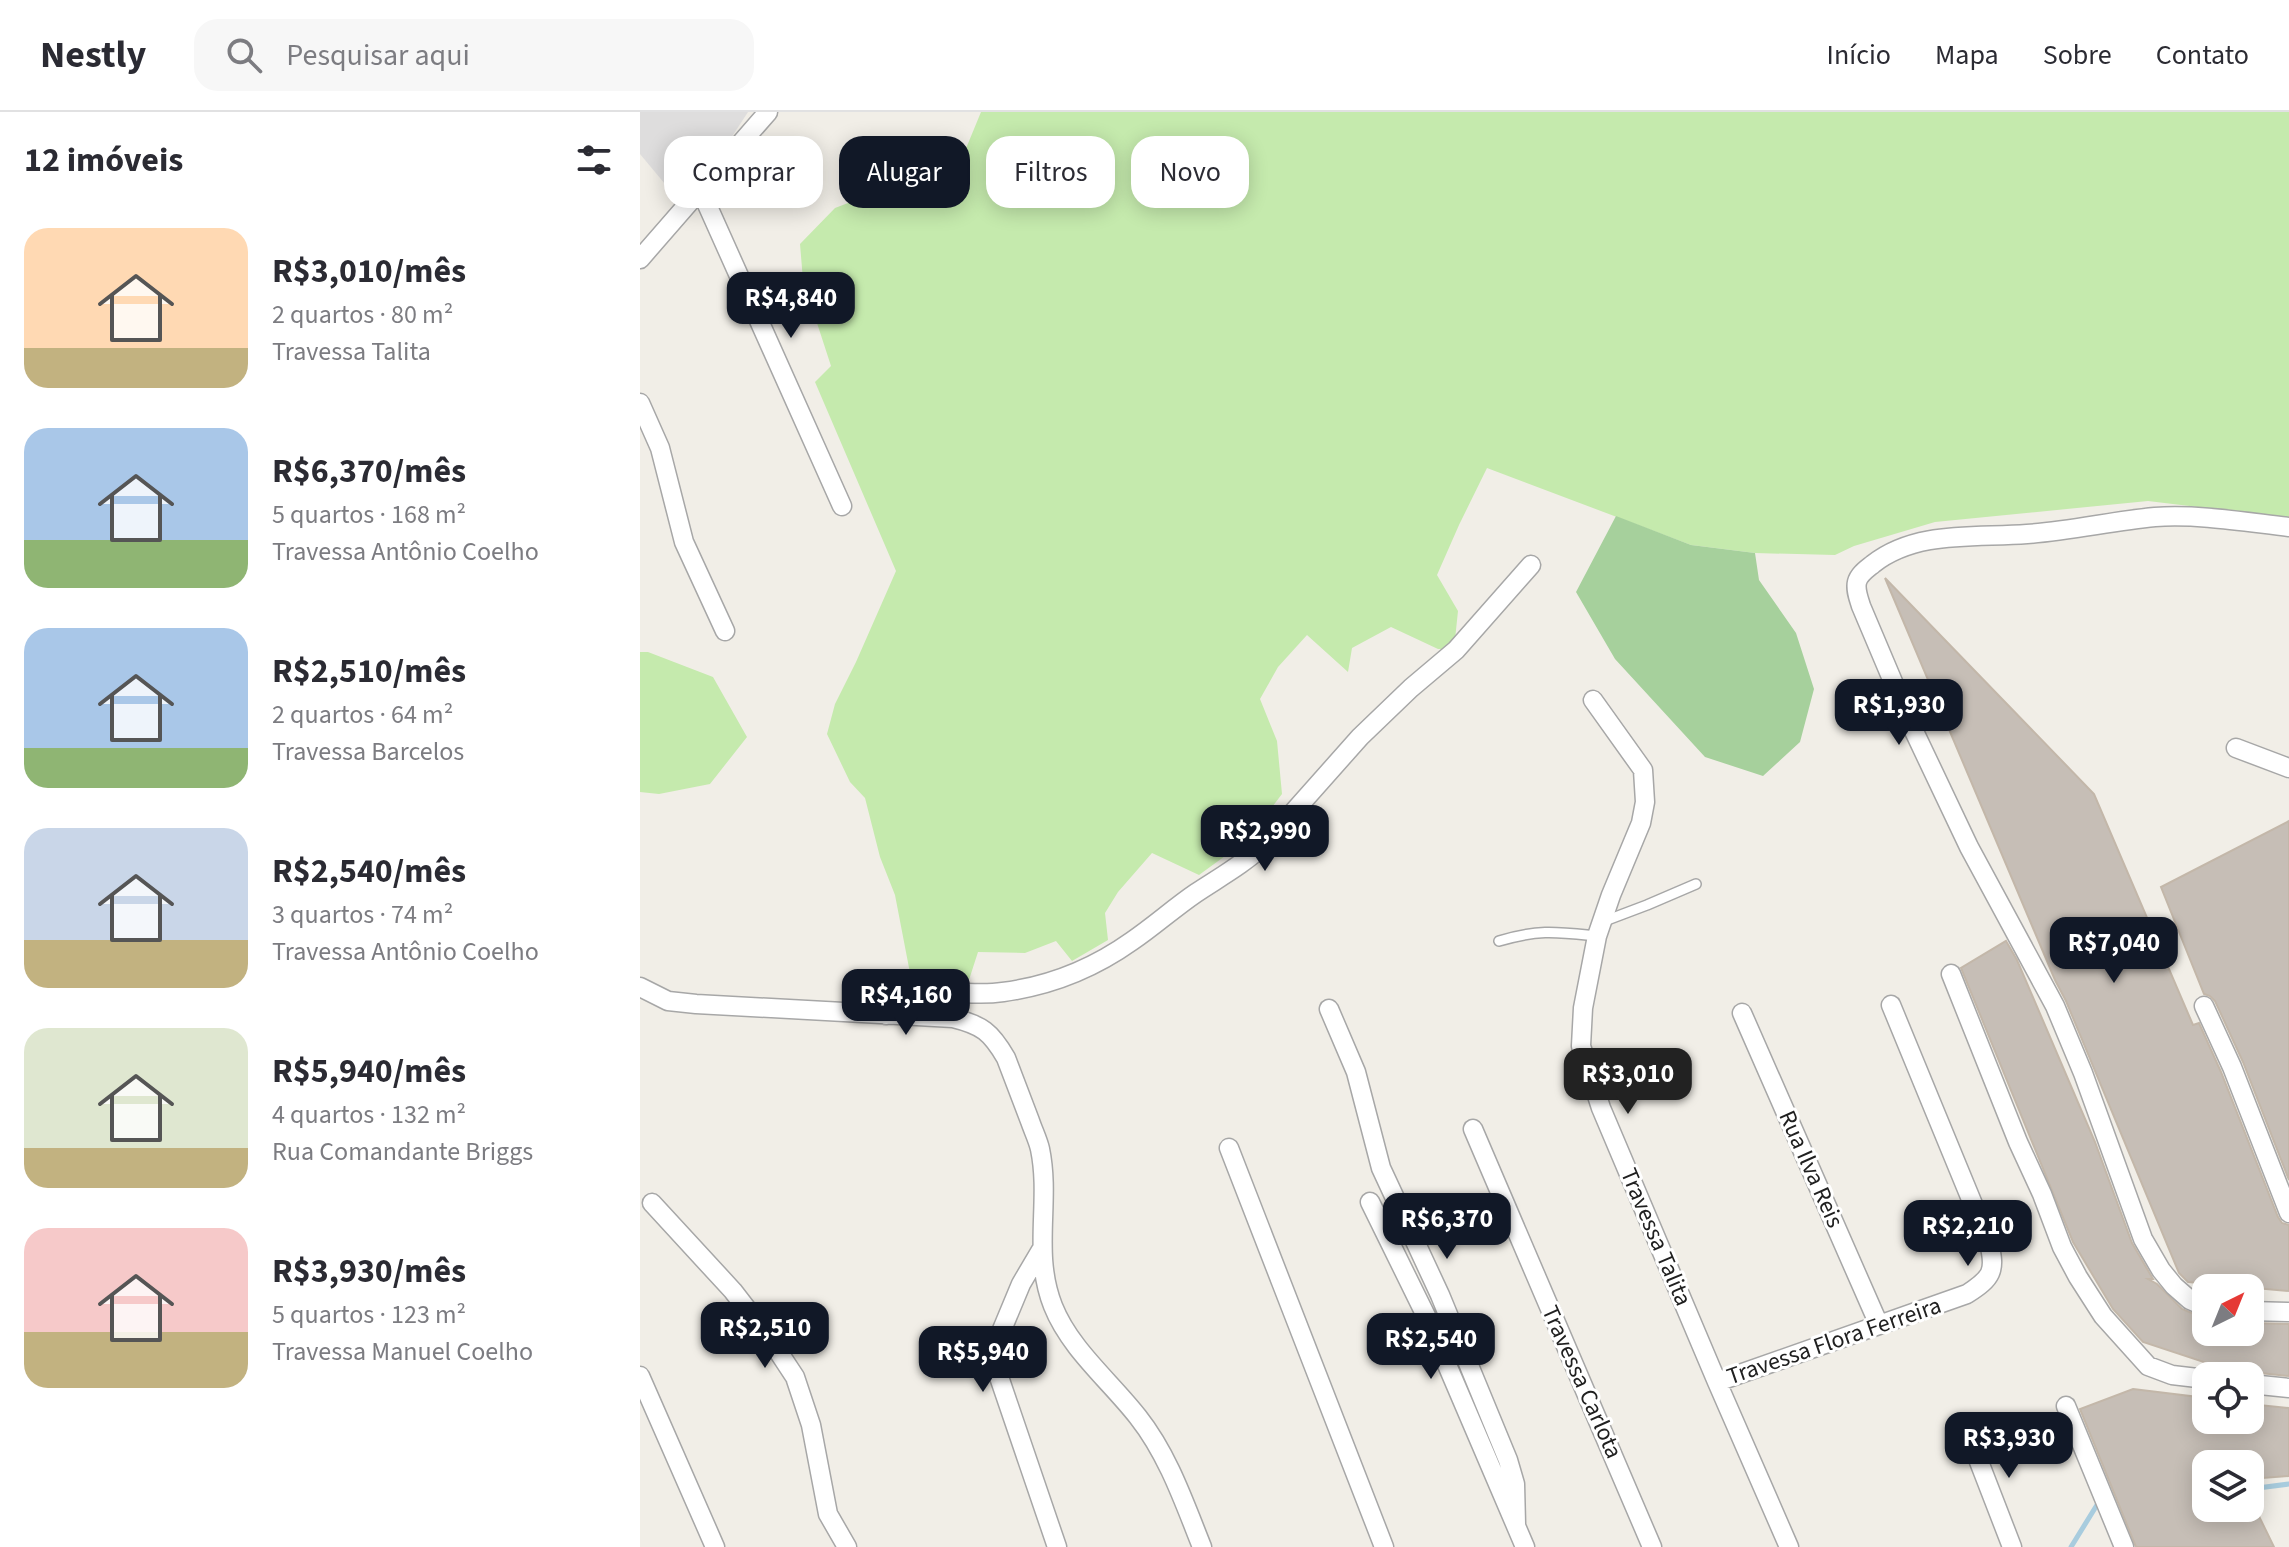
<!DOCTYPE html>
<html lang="pt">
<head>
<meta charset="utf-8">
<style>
  :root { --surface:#fff; --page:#f7f7f7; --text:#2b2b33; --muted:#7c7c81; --line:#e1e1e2; --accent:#111827 }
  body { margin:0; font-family:"Source Sans 3",sans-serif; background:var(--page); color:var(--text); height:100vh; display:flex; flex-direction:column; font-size:30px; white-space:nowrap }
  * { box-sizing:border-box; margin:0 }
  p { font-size:26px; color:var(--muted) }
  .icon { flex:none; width:44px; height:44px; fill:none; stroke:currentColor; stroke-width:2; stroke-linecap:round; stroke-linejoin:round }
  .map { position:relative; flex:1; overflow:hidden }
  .drawer { display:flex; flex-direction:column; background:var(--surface); width:640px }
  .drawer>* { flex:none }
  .top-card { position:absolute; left:24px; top:24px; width:760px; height:72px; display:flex; gap:16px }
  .needle { width:52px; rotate:43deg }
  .controls { position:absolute; left:1552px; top:1162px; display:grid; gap:16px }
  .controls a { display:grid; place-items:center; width:72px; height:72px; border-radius:16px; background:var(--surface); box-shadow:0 4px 20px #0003; font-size:40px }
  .price { position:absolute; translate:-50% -68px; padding:0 18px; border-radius:16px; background:var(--accent); color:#fff; font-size:26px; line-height:52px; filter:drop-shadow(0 2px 4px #0008) }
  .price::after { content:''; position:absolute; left:50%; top:48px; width:24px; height:18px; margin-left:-12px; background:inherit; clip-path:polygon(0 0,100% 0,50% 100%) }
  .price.on { background:#222; color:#fff }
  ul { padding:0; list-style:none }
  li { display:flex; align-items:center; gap:24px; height:200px; padding:0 24px }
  li span { display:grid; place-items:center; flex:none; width:224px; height:160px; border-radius:24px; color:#555 }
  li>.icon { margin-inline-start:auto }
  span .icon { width:96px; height:96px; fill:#fffc; stroke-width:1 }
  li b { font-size:34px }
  h2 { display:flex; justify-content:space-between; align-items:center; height:96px; padding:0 24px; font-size:34px }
  .chip { padding:0 28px; border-radius:24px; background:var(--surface); box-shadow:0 4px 20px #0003; font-size:28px; line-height:72px }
  .chip.on { background:var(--accent); color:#fff }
  header { display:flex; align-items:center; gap:48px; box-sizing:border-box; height:112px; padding:0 40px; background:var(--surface); border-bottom:2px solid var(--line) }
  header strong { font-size:38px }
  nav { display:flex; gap:44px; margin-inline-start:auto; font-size:28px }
  .search { width:560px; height:72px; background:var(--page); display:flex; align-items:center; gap:20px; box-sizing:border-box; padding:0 28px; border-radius:24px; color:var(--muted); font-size:30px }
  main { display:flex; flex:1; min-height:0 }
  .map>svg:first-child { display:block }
</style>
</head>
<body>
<header>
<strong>Nestly</strong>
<div class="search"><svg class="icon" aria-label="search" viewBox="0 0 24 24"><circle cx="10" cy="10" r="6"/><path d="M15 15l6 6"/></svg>Pesquisar aqui</div>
<nav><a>Início</a><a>Mapa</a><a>Sobre</a><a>Contato</a></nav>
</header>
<main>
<section class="drawer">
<h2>12 imóveis<svg class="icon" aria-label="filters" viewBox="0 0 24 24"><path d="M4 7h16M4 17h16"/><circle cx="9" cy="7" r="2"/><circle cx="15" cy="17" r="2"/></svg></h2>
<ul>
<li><span style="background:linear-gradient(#ffd9b3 75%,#c2b280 0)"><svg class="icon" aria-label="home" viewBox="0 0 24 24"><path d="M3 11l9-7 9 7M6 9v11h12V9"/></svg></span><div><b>R$3,010/mês</b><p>2 quartos · 80 m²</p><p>Travessa Talita</p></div></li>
<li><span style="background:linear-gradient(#a9c7e8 70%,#8fb573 0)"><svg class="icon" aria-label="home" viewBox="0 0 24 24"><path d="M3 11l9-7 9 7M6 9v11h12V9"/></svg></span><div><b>R$6,370/mês</b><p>5 quartos · 168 m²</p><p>Travessa Antônio Coelho</p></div></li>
<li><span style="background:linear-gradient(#a9c7e8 75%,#8fb573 0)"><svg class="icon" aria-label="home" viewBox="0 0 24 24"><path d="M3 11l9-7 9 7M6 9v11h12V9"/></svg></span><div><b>R$2,510/mês</b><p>2 quartos · 64 m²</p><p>Travessa Barcelos</p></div></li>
<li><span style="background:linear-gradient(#c9d6e8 70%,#c2b280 0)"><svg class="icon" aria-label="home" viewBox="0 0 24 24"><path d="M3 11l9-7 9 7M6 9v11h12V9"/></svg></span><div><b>R$2,540/mês</b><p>3 quartos · 74 m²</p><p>Travessa Antônio Coelho</p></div></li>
<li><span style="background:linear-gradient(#dfe7d0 75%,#c2b280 0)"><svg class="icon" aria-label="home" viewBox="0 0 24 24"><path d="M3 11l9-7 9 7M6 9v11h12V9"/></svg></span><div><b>R$5,940/mês</b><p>4 quartos · 132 m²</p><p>Rua Comandante Briggs</p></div></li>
<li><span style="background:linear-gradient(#f6c9c9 65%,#c2b280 0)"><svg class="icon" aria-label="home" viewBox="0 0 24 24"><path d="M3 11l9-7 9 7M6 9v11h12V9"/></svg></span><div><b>R$3,930/mês</b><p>5 quartos · 123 m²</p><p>Travessa Manuel Coelho</p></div></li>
</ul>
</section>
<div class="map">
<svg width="1649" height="1435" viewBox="0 0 1649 1435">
  <rect width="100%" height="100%" fill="#f1eee7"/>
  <path fill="#dedddd" d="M0,0H108L76,49L40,90L0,42Z"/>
  <path fill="#c5eaad" d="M341,0H1649V406L1508,389L1295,410L1214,434L1195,443L1115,441L1051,433L847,356L819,413L797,463L818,499L814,537H798L751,515L712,536L708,560L667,523L638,555L620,587L637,629L642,682L607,728L559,763L512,741L478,780L465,801L468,828L432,849L416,829L385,841L338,840L327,874L270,861L255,783L240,745L225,686L210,670L187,622L195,592L216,550L256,459L175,270L191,254L163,168L160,132L195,96L242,78L294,93L327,34Z
    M0,540H8L73,565L107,625L70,672L19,682L0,680Z"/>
  <path fill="#a6d09c" d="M976,404L1051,433L1115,441L1119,468L1156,521L1174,577L1160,630L1123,664L1065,645L975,547L936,480Z"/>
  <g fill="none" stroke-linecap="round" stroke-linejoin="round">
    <path stroke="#a8ccde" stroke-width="5" d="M1610,1377L1649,1372
      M1431,1435L1460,1388"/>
  </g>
  <path fill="#c6beb6" stroke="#c3b7a9" stroke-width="2" d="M1245,466L1454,682L1553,913L1559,911L1581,960L1638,1105L1642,1111L1649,1113V1179L1548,1170L1539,1161L1426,889L1415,868Z
    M1649,709V1068L1603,950L1575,889L1570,884L1564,882L1521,775Z
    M1366,829L1377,848L1455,1030L1492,1131L1513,1167H1508L1517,1172L1542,1197L1566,1207V1220H1614L1611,1211L1649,1212V1264L1611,1260L1603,1263L1503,1230L1473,1197L1433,1130L1321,856Z
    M1493,1277L1566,1286V1308H1610V1292L1649,1296V1364L1610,1367V1352H1566V1396H1615L1634,1435H1496L1440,1297Z"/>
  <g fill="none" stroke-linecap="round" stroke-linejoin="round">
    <defs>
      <path id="lane" d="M962,810L1007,793L1056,772
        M859,829C899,817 917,820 957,824"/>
      <path id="street" d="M61,79L202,394
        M0,147L128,0
        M0,291L20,336L44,430L85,519
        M953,588L1003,658L1005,690L1001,711L971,783L957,824L943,896L941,934L961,996L1077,1270L1149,1435
        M1596,636L1649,656
        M1311,862L1378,1030L1402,1082L1422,1135L1438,1165L1463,1204L1508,1254L1532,1263L1566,1267
        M0,875L28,889L56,892L313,906C342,913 351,920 366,946C374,967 382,988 390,1009C393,1018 398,1028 400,1037C411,1090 392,1141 413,1194C430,1237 470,1269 498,1305C528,1343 544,1390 562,1435
        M1564,894L1592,955L1649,1101
        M689,897L716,960L741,1056L800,1183L868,1348L875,1372L876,1412
        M1102,901L1239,1213
        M246,903L254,890L266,879C298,876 330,885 363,880C409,874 454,856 492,829C514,814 534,796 556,781C580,765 604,752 625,732L720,625L771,576L816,538L891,453
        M833,1017L1012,1435
        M589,1036L744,1435
        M730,1090L787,1206L885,1435
        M12,1091L93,1179L130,1227L155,1265L171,1313L188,1402L207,1435
        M401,1138L381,1172L356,1232L357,1259L417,1435
        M1566,1195L1550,1188L1534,1174L1521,1158L1503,1127L1443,961L1415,894L1329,735L1273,617L1221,494C1219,487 1215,478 1217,470C1219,462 1227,457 1233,452C1276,418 1336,426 1387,422C1430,419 1472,409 1515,405C1559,402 1605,410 1649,415
        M1610,1199L1649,1200
        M0,1264L75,1435
        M1077,1270L1327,1182C1352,1166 1356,1159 1349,1131L1251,893
        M1610,1272L1649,1276
        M1426,1294L1484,1435
        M1326,1316L1372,1435"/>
    </defs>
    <use href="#lane" stroke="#a7a7a7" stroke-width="12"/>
    <use href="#street" stroke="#a7a7a7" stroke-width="21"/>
    <use href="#lane" stroke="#fff" stroke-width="9"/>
    <use href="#street" stroke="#fff" stroke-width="18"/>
  </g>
  <g text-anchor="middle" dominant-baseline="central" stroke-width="6" stroke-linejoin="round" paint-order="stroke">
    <g font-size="24" fill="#202020" stroke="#fff">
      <text transform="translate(1171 1057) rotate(66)">Rua Ilva Reis</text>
      <text transform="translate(1016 1125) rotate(67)">Travessa Talita</text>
      <text transform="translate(1194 1229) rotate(-19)">Travessa Flora Ferreira</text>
      <text transform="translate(942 1270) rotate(66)">Travessa Carlota</text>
    </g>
  </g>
</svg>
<div class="controls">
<a><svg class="needle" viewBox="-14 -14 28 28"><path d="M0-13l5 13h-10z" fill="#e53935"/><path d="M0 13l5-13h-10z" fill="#7c7c81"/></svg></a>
<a><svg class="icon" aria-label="locate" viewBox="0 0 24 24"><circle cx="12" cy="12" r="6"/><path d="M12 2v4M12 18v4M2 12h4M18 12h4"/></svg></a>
<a><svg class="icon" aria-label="layers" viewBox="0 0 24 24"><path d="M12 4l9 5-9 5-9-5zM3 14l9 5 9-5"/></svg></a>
</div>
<b class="price" style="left:151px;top:228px">R$4,840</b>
<b class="price" style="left:1259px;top:635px">R$1,930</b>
<b class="price" style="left:625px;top:761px">R$2,990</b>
<b class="price" style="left:1474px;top:873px">R$7,040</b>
<b class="price" style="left:266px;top:925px">R$4,160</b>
<b class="price on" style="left:988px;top:1004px">R$3,010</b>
<b class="price" style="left:807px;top:1149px">R$6,370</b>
<b class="price" style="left:1328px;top:1156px">R$2,210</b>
<b class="price" style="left:125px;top:1258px">R$2,510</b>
<b class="price" style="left:791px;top:1269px">R$2,540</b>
<b class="price" style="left:343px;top:1282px">R$5,940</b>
<b class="price" style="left:1369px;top:1368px">R$3,930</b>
<div class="top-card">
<a class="chip">Comprar</a>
<a class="chip on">Alugar</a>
<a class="chip">Filtros</a>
<a class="chip">Novo</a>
</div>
</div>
</main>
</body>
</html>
